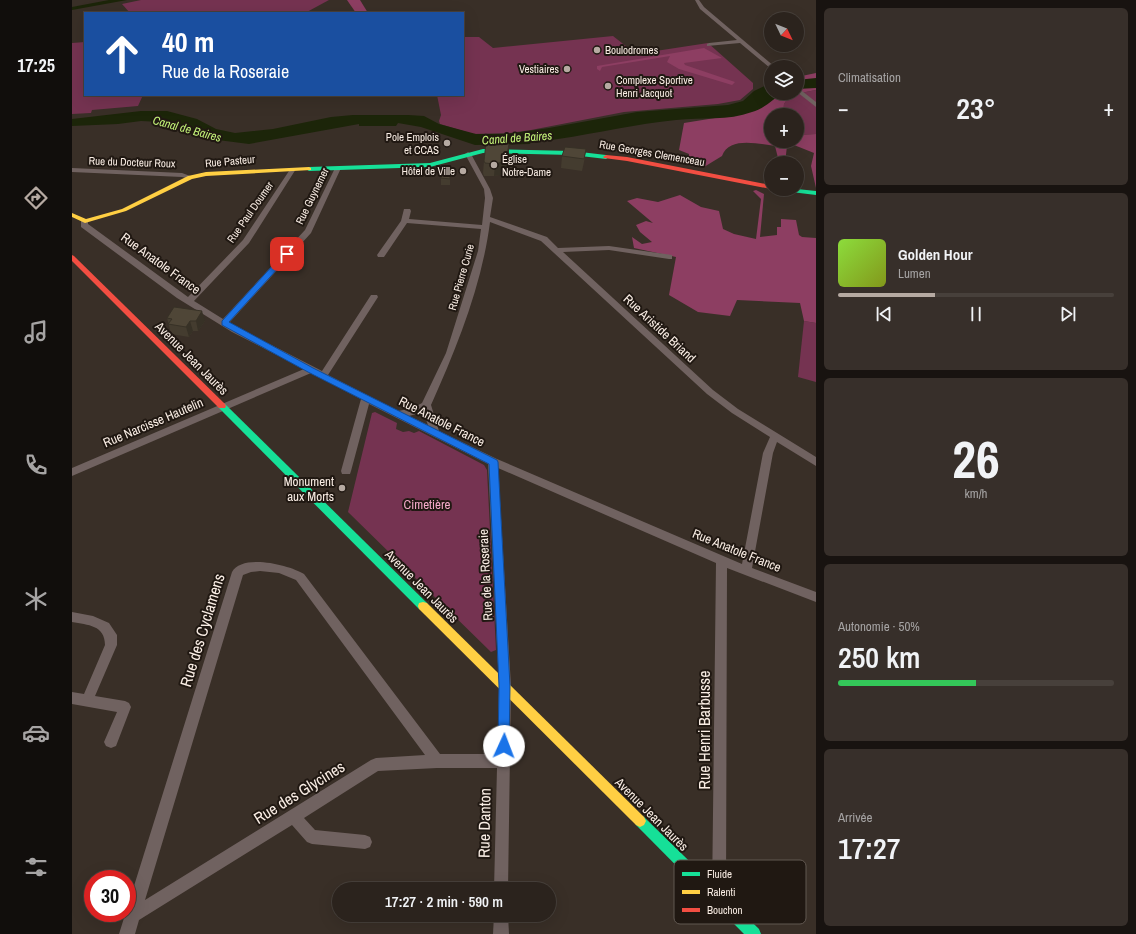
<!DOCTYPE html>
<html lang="fr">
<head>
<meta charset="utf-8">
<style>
	:root { --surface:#2b231d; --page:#372f2a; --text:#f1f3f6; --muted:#a6a4a4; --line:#47403b; --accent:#b6aaa2 }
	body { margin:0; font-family:"Archivo Narrow",sans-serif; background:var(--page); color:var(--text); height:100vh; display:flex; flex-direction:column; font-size:15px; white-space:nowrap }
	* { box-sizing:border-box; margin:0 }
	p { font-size:13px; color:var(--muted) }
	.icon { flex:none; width:22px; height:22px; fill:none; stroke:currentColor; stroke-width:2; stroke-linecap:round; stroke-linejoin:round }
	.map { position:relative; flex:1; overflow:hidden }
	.drawer { display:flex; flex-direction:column; gap:8px; padding:8px; background:#181310; width:320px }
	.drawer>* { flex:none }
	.hud { position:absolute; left:12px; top:12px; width:380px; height:84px; border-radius:0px; box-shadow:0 4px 16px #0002,0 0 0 1px var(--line); background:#1a4fa0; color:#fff; overflow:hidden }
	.needle { width:26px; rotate:133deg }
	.controls { position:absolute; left:692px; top:12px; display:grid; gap:8px }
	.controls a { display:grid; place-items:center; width:40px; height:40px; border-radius:50%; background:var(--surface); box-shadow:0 4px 16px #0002,0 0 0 1px var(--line); font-size:20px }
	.speed { position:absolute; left:12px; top:870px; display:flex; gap:8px; font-size:20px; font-weight:700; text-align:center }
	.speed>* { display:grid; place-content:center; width:52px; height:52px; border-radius:50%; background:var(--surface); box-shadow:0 4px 16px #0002,0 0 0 1px var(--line); line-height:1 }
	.speed .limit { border:6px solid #d22; background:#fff; color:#111 }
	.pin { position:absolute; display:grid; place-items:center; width:34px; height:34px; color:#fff; margin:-17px; border-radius:8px; box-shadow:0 2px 6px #0006 }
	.me { position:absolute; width:44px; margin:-22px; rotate:2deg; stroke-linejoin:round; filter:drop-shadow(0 0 3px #0008) }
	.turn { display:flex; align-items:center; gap:14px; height:84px; padding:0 12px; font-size:18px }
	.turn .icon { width:52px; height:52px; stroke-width:2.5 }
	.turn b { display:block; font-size:28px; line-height:34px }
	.big { font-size:30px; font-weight:600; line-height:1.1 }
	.drawer .widget { flex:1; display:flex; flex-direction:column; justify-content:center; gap:6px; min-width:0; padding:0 14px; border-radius:6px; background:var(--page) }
	.drawer .dial { align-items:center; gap:0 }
	.dial b { font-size:52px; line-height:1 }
	.song { display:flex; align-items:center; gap:12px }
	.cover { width:48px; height:48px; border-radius:6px; background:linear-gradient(135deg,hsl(90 70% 55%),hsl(70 70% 35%)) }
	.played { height:4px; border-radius:2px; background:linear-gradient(90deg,var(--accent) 35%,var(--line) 35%) }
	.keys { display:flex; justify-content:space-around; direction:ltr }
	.heat { display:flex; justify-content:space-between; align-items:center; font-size:22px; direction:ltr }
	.charge { height:6px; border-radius:3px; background:linear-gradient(90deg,#34c759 50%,var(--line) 0) }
	.trip { position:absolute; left:260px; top:882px; width:224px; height:40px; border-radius:20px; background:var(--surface); box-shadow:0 4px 16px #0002,0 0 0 1px var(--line); font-weight:600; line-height:40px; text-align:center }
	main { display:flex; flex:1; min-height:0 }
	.tab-bar { display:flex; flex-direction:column; width:72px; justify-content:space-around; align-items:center; background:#110e0c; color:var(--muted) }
	.tab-bar .icon { width:28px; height:28px }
	.tab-bar .current { color:var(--accent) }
	.tab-bar b { font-size:18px; color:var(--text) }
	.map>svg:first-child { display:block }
</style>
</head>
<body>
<main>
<nav class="tab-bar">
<b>17:25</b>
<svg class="icon current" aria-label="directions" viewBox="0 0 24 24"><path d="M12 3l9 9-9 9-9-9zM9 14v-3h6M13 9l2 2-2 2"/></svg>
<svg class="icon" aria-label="music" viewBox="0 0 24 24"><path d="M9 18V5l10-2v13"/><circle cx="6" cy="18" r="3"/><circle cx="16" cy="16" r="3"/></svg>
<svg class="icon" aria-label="phone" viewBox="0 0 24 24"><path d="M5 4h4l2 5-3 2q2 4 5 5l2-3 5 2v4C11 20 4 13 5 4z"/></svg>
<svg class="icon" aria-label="climate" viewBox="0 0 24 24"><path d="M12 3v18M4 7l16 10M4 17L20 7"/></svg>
<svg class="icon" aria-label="car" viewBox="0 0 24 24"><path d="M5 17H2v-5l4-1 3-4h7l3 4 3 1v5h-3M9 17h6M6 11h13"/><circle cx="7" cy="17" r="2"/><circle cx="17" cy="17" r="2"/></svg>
<svg class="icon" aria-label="filters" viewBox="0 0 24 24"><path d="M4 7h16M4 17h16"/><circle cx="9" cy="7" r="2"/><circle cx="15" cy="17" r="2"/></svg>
</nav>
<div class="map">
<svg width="744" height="934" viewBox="0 0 744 934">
	<rect width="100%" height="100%" fill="#392f27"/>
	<g fill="#753351">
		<path d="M69 0H257L233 13H58L50 4Z"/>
		<path d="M541 36 564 54 636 43 681 83V89L668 100 646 104 552 112 459 130 438 133 401 134 368 124 367 121 369 115 365 95H391V37H407L421 48Z"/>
		<path d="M13 42V95H71L66 106 20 110 19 113 0 114V43Z"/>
		<path d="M744 90V134L725 135V115H711L712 104 718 95Z"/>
		<path d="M732 321 744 323V382L726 377Z"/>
		<path d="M303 412 325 423 324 429 331 432 337 431 342 433 347 431 412 465 415 470 424 650 419 652 276 512 300 413Z"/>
	</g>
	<g fill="#8d3e62">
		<path d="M275 0H288L296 13H284Z"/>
		<path d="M632 48 650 58 612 63 613 65 663 82 660 85 607 69 595 62 598 56 530 67 528 71 525 69V66Z"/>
		<path d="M744 73V90L718 95 712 104 711 115H699V141H725V135L744 134V188L739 166 742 153 722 145 715 146 713 163H702L707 162 703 146C687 144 657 136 650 156L632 167 616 164 617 154 607 150 612 123 674 113 701 93H725V77Z"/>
		<path d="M684 190 692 194 688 237 705 235V227H709V219L724 220 727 235 730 237 744 238V323L732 321 728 303 665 300 658 316 626 312 597 295 604 257 562 248 560 237 570 244 580 242 568 232 564 225 574 221 581 223 555 201 565 198 586 202 608 195 629 207 647 211 651 229 662 234 684 239 689 199 681 191Z"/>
	</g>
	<g fill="#1c2509">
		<path d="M37 0H55L0 10V7Z"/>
		<path d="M744 78V88L725 89V80Z"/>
		<path d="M699 83V93H711C701 99 692 109 680 112 656 121 630 117 604 120 564 124 526 133 486 139 477 141 468 140 459 142L458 144 403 145 349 127 326 123 324 126H287V124L177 144 130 138 105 127 89 122 69 121 46 124 0 126V119L69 111H95L125 119 144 129 163 133 201 129 259 117 281 115H336L352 116 367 124 404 134H435L477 128 565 112 656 105 671 101 682 91Z"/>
	</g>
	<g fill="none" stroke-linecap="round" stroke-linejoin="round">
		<g fill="#706260" fill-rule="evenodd">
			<path d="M623 0H627L632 7 703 67 698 68 668 43 635 46V44L637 43 665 40 628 9Z"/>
			<path d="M725 87 744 102V107L725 92Z"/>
			<path d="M396 152 399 154 418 189 421 198 418 217 475 237 486 248 537 246 600 255V259H597L537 250 491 252 641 390 666 409 744 457V466L705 442 701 453 680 568 744 592V602L655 568 654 897 652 902 647 904 642 902 640 897 644 563 426 468 439 686 436 889H422L425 768H365L306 771 232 818 243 830 293 835 298 837 300 842 298 847 293 849 240 844 235 842 220 825 67 920 63 934H47L160 572C170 553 218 565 232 574L368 754H425L427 686 416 464 297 404 279 471 278 474H270L269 471 289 399 239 373 0 476V468L232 369 160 332 105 298 9 227V221L13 219H16V224L116 297 171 240 219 168H223L224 169 177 243 122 301 151 319 233 230 263 168 268 167 269 168 239 233 157 323 250 371 299 295H305L306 297 256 375 326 411 341 408 350 403 374 353 406 251 409 229 335 223 312 257H306L305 255 329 221 332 209H338L339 211 337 219 410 225 413 198 412 189 393 154ZM418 222 469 241 635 394 660 413 698 437 691 453 670 564 425 459 367 431 359 405C385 347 410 285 418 222ZM351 412 356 425 337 416ZM188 571 207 573 224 580 353 755 304 758 299 760 73 900 171 575 179 572Z"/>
			<path d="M0 168 110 173 121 177 118 179 110 177 0 172Z"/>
			<path d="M0 612 21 616 37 623 45 635V645L23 696 53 701 57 703 59 707 44 746 39 748 34 746 32 742 45 712 0 704V692L12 694 33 645C33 625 16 625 0 622Z"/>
			<path d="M422 915H436L437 934H421Z"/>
		</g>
		<g fill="#16e098" fill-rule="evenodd">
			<path d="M411 149 500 151 534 155 537 157 534 159 500 155 411 153 358 167 237 171 234 169 237 167 358 163Z"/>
			<path d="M708 189H725L744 191V195L711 191Z"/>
			<path d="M150 403 153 404 355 603 356 606 355 609 351 610 347 609 147 408 146 406Z"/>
			<path d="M568 815 572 817 687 929 689 934H672L564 825 562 821 564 817Z"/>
		</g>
		<g fill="#ffcf43" fill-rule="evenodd">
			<path d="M237 167 239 168V170L134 176 120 179 54 211 13 223 0 217V213L14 219 50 209 116 176 134 172Z"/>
			<path d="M351 602 355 603 572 817 574 821 572 825 568 827 564 825 347 609 346 606 347 603Z"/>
		</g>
		<g fill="#f24e42" fill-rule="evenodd">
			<path d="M534 155 555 157 699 185V189L555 161 532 158 531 157Z"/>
			<path d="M0 255 2 256 153 404 154 406 153 408H147L0 261Z"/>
		</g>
	</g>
	<g fill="#443c2f">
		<path d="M437 144V156L433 174 422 176H412L411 173 412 161Z"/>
		<path d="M514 149 512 162 510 171 489 168 490 156Z"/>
		<path d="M378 170V185H369V178Z"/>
		<path d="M95 318 133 321 126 331H121L117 337 99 334Z"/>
	</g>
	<g fill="#373126">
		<path d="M437 144V156L433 174 422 176 423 164Z"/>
		<path d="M130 311 133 321 126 331 124 321Z"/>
		<path d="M118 321 121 331 117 337 114 327Z"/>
	</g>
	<g fill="#4f4637" stroke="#373126">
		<path d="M414 143 437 144 434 161 423 164 413 163 412 161Z"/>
		<path d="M493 147 514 149 512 159 490 156Z"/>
		<path d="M370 170H378V179L369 178Z"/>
		<path d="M102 307 130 311 124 321H118L114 327 96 324 100 319 95 318Z"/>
	</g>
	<path fill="#1a73e8" stroke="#114b97" d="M213 252 219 254 157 322 241 368 425 460 426 462 438 686 437 746 436 750 432 752 427 750 426 746 427 686 417 464 236 372 150 325V321Z"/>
	<g fill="#b6aaa2" stroke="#201812" stroke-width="1.5">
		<circle cx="525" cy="50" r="4"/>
		<circle cx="495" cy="69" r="4"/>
		<circle cx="536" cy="86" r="4"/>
		<circle cx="375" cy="143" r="4"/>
		<circle cx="422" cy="165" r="4"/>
		<circle cx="391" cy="171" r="4"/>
		<circle cx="270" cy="488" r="4"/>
	</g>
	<g text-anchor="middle" stroke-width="4" stroke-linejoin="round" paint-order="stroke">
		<g font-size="11" fill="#f9ede4" stroke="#201812" text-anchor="start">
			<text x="533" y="54">Boulodromes</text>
			<text x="487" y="73" text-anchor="end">Vestiaires</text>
			<text x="544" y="84">Complexe Sportive<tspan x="544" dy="13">Henri Jacquot</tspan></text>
			<text x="367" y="141" text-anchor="end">Pole Emplois<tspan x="367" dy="13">et CCAS</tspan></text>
			<text x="430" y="163">Église<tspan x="430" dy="13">Notre-Dame</tspan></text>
			<text x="383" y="175" text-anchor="end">Hôtel de Ville</text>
		</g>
		<g font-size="11" fill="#f9ede4" stroke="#201812">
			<text transform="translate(580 153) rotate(10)" y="4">Rue Georges Clemenceau</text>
			<text transform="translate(158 161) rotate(-5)" y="4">Rue Pasteur</text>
			<text transform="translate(60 162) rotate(2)" y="4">Rue du Docteur Roux</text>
			<text transform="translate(240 196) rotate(-64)" y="4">Rue Guynemer</text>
			<text transform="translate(178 212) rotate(-55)" y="4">Rue Paul Doumer</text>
			<text transform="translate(389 277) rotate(-74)" y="4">Rue Pierre Curie</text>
		</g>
		<g font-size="12" font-style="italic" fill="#c4f479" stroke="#201812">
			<text transform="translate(115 129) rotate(15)" y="4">Canal de Baires</text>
			<text transform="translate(445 138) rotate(-4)" y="4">Canal de Baires</text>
		</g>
		<g font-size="13" fill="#f9ede4" stroke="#201812">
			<text transform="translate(89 263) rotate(36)" y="5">Rue Anatole France</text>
			<text transform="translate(588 328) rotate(43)" y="5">Rue Aristide Briand</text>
			<text transform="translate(120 358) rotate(45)" y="5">Avenue Jean Jaurès</text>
			<text transform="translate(370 421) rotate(27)" y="5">Rue Anatole France</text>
			<text transform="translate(81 422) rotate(-23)" y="5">Rue Narcisse Hautelin</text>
			<text transform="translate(665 550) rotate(22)" y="5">Rue Anatole France</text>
			<text transform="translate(413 575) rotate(-93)" y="5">Rue de la Roseraie</text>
			<text transform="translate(350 586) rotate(45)" y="5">Avenue Jean Jaurès</text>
			<text transform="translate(580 814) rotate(45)" y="5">Avenue Jean Jaurès</text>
		</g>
		<g font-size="13" fill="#f9ede4" stroke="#201812" text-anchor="end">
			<text x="262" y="486">Monument<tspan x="262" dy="15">aux Morts</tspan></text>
		</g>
		<g font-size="13" fill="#f5aac9" stroke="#201812">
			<text x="355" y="509">Cimetière</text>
		</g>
		<g font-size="16" fill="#f9ede4" stroke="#201812">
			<text transform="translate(130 630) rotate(-73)" y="6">Rue des Cyclamens</text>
			<text transform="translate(632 730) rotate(-90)" y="6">Rue Henri Barbusse</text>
			<text transform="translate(227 792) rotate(-32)" y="6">Rue des Glycines</text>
			<text transform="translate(412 823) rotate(-89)" y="6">Rue Danton</text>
		</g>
	</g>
	<rect x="602" y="860" width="132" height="64" rx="6" fill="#201812" stroke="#615851" stroke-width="1"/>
	<rect x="610" y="872" width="18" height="4" fill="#16e098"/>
	<rect x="610" y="890" width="18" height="4" fill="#ffcf43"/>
	<rect x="610" y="908" width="18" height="4" fill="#f24e42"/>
	<g font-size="11" fill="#f9ede4">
		<text x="635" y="878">Fluide</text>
		<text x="635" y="896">Ralenti</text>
		<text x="635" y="914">Bouchon</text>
	</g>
</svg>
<div class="controls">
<a><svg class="needle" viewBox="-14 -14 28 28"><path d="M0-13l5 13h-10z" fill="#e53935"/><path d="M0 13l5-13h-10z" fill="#a6a4a4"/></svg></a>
<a><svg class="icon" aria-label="layers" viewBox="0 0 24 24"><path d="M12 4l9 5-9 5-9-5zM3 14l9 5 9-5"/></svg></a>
<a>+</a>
<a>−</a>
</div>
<div class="speed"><div class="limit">30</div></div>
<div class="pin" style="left:215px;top:254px;background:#d93025"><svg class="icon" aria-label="arrive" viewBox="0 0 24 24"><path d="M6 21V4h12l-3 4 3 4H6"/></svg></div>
<svg class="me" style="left:432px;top:746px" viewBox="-20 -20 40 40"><circle r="19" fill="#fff"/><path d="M0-13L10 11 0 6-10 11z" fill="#1a73e8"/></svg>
<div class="trip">17:27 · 2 min · 590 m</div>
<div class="hud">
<div class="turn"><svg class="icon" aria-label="ahead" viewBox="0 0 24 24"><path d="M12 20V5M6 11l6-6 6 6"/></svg><div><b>40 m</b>Rue de la Roseraie</div></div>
</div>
</div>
<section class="drawer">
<div class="widget"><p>Climatisation</p>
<div class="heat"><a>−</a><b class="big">23°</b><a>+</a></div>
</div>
<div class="widget">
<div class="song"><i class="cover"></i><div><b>Golden Hour</b><p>Lumen</p></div></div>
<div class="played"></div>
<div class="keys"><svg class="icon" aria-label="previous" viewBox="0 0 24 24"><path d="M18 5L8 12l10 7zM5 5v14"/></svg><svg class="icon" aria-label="pause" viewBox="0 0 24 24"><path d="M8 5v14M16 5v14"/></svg><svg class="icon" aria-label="next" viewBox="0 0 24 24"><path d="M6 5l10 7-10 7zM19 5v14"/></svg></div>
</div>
<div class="widget dial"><b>26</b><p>km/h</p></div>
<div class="widget"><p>Autonomie · 50%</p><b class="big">250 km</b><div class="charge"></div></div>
<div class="widget"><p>Arrivée</p><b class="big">17:27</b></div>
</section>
</main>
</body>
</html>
